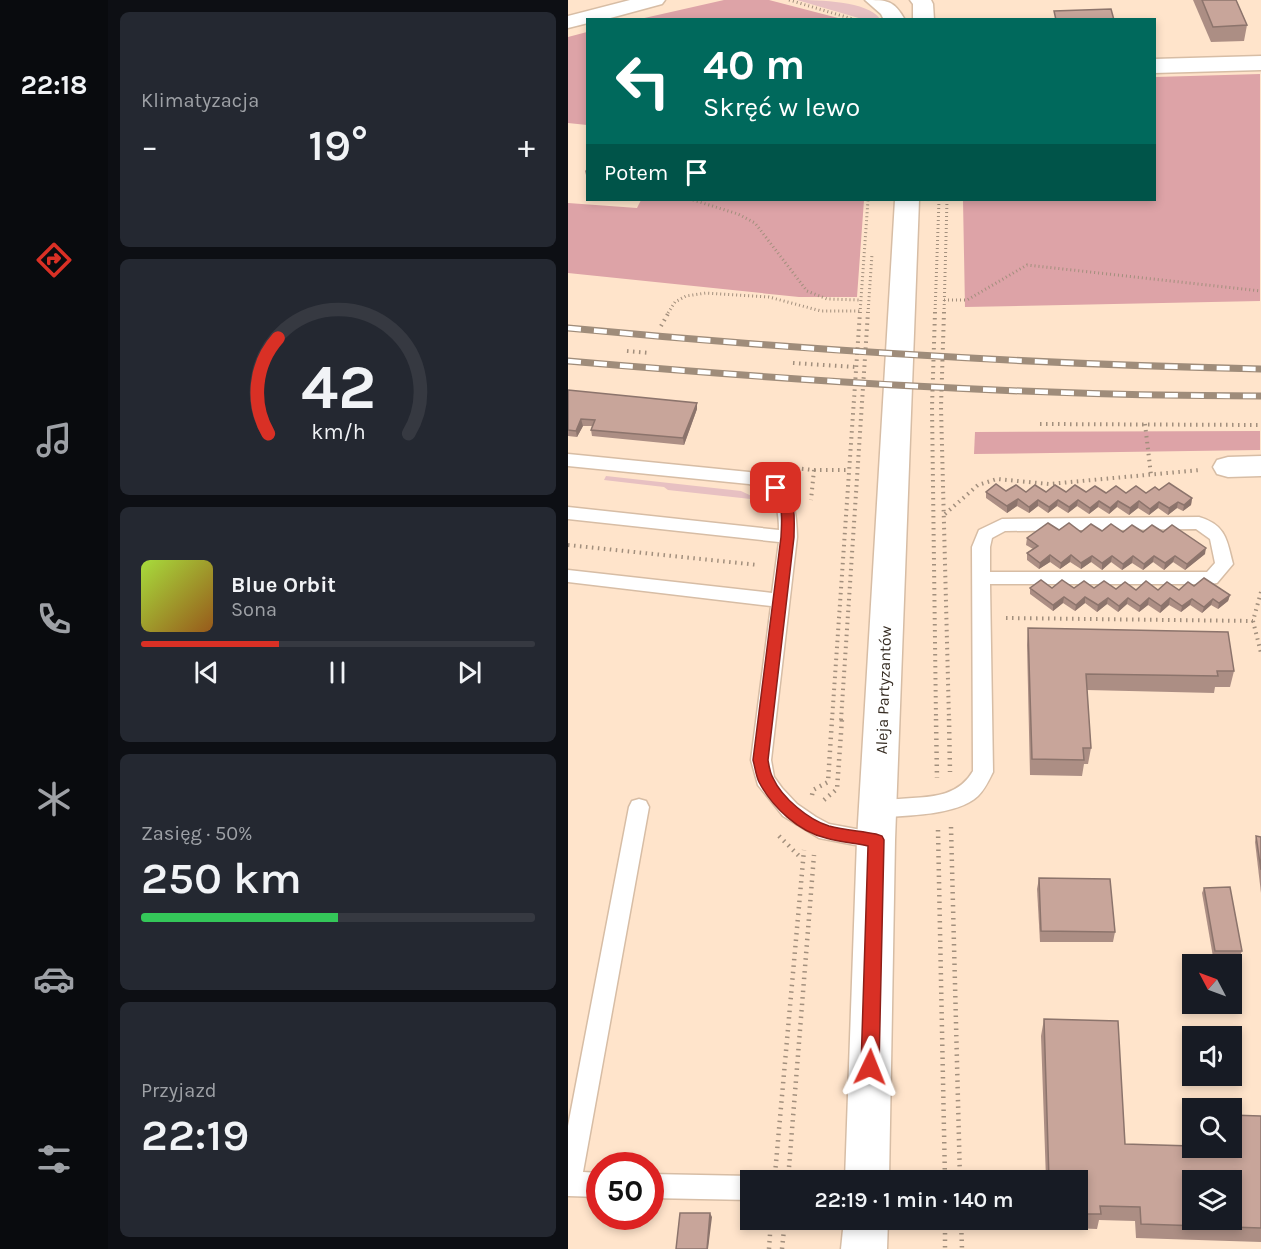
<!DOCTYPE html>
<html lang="pl">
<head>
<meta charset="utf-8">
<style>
	:root { --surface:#171b24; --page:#242831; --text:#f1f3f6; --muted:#9ea1a6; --line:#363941; --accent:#d93025 }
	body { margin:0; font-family:Karla,sans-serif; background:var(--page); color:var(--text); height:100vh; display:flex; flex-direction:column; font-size:22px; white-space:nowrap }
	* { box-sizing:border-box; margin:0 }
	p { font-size:20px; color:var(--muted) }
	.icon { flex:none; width:33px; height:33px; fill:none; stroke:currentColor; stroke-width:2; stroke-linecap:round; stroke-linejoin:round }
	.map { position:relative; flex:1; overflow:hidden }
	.panel { display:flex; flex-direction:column; gap:12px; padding:12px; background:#0d0f14; width:460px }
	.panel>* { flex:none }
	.top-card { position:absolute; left:18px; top:18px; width:570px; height:183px; border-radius:0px; box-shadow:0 3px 9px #0003; background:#00695c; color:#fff; overflow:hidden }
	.needle { width:39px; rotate:311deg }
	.fabs { position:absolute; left:614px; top:954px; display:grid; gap:12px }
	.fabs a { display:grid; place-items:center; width:60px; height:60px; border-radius:0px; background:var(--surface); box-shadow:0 3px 9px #0003; font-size:30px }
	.speed { position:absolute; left:18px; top:1152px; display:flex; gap:12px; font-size:30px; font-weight:700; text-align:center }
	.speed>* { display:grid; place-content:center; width:78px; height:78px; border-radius:50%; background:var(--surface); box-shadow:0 3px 9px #0003; line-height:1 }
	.speed .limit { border:9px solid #d22; background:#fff; color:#111 }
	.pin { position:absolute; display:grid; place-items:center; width:51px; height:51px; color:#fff; margin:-26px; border-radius:12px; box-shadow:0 3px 9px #0006 }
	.me { position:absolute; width:66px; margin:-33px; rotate:2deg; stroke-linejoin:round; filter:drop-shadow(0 0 4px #0008) }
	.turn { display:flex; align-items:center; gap:21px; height:126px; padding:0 18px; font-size:27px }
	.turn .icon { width:78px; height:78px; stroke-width:2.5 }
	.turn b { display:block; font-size:42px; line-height:51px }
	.then { display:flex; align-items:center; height:57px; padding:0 18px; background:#0003; gap:12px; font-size:22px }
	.big { font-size:45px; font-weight:600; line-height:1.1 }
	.panel .widget { flex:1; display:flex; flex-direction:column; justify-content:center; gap:9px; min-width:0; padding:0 21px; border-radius:9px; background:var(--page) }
	.panel .dial { align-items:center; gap:0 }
	.dial svg { height:156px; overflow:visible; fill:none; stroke:var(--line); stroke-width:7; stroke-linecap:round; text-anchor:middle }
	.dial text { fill:var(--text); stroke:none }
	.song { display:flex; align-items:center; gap:18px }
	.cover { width:72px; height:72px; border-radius:9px; background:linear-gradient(135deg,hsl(80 70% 55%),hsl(30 70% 35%)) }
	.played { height:6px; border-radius:3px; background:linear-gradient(90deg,var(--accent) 35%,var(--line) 35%) }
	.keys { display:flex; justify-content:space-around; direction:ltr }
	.heat { display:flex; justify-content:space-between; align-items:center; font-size:33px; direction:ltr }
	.charge { height:9px; border-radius:4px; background:linear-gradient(90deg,#34c759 50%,var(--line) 0) }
	.trip { position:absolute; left:172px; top:1170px; width:348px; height:60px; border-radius:0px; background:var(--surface); box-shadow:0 3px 9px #0003; font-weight:600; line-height:60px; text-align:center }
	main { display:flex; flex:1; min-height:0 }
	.dock { display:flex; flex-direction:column; width:108px; justify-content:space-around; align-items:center; background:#090b0e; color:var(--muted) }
	.dock .icon { width:42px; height:42px }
	.dock .on { color:var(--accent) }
	.dock b { font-size:27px; color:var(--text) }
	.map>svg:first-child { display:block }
</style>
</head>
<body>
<main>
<nav class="dock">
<b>22:18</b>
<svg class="icon on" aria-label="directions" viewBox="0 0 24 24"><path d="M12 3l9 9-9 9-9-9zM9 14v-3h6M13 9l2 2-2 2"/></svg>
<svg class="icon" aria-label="music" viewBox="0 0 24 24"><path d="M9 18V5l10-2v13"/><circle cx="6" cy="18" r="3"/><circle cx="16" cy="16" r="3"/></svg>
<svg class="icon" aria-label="phone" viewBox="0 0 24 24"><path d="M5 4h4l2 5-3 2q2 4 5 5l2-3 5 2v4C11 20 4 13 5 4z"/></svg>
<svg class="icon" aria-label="climate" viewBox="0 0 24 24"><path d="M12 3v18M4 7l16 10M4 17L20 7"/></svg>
<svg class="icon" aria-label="car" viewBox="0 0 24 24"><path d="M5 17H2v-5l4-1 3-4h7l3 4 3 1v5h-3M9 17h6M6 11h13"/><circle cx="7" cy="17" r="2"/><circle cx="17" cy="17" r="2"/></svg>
<svg class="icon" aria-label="filters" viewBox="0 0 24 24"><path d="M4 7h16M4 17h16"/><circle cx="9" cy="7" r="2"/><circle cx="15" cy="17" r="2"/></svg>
</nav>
<section class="panel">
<div class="widget"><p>Klimatyzacja</p>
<div class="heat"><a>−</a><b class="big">19°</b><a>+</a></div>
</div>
<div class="widget dial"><svg viewBox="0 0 100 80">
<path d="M14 69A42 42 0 1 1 86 69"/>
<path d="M14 69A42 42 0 0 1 19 20" stroke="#d93025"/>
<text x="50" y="56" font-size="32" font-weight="700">42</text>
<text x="50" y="72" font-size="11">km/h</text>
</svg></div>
<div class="widget">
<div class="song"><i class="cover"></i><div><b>Blue Orbit</b><p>Sona</p></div></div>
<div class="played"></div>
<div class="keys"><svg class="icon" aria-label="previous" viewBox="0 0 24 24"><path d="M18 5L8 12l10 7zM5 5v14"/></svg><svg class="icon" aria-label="pause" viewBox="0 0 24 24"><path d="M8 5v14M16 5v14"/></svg><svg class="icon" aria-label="next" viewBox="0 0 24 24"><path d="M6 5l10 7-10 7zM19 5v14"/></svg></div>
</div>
<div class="widget"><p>Zasięg · 50%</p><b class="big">250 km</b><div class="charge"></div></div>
<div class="widget"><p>Przyjazd</p><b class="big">22:19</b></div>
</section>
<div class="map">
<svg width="693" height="1249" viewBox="0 0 693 1249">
	<rect width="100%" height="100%" fill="#ffe4cb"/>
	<g fill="#e7c0c2">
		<path d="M229 0C250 0 300 1 312 19H294Z"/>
		<path d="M38 476 173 491 192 500 100 490 96 487 36 480Z"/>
	</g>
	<g fill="#dda3a7">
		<path d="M156 0H201L274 19H72Z"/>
		<path d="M19 32V125L0 123V37Z"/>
		<path d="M692 74V301L397 307 395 200H586L587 77Z"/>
		<path d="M73 200H296L289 297H231L0 273V203L69 208Z"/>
		<path d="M692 431V450L406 454 407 432Z"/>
	</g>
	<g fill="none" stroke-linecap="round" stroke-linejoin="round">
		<g stroke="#d7bda5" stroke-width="3">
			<g id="lane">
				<path d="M0 454 181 472C221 484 228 496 229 537L203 760 206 777 214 788 229 804 248 817 261 824 315 834 318 840 315 846 308 849 251 838 215 816 190 785 183 760 203 606 0 582V570L204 593 211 542 0 519V507L211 530C211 505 206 491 181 484L0 466Z"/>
				<path d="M631 517C658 525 659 540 665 564L649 583 643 584H422L425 772C421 780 417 789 410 796 389 816 338 815 310 818L303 816 300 810 303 804C337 792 384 808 405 771L404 547 411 530 434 519ZM628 529 642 539 647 563 639 572H422V547L424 538 437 531Z"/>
				<path d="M71 799 78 801 81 807 15 1172 32 1173V1197L0 1196V1126L61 807 64 801Z"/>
				<path d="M82 1174 183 1176 192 1180H183V1200L82 1198Z"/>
			</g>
		</g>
		<g stroke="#d7bda5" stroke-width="3">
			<g id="street">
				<path d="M693 56V70L586 73V59Z"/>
				<path d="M693 456V476L660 477 649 474 645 467 649 460 660 457Z"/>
			</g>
		</g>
		<g stroke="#d7bda5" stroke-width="3">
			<g id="secondary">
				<path d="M62 0H97L94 4 35 20H20V23L0 28V16Z"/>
				<path d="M297 0C319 0 326 0 337 20H316L313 14Z"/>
				<path d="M342 0H363L365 4 366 20H345V4Z"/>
				<path d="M327 200H351L327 840 321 1180H277L289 840Z"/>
				<path d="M276 1220H320L319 1249H273Z"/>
			</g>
		</g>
		<g stroke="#a28f7d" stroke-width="3" stroke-dasharray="1 3" stroke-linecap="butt">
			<path d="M221 0 288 20"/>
			<path d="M125 200 170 214 187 223 239 291 259 299 293 300"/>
			<path d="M376 300H399L459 265 693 291"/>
			<path d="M100 313 107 302 118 296 138 293 201 297 253 311H292"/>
			<path d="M292 313 300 200"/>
			<path d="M300 313 304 254"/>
			<path d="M367 313 371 200"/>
			<path d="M376 313 379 200"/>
		</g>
		<g stroke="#a28f7d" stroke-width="4" stroke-dasharray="1.5 4.5" stroke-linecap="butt">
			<path d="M367 312 364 407 368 720"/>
			<path d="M376 312 373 407 381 720"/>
			<path d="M93 326 101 312"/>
			<path d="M59 351 82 353"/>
			<path d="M225 363 287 367"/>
			<path d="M472 424 693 425"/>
			<path d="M577 424 583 475"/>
			<path d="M216 467 246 470 243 500"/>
			<path d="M246 470H281"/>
			<path d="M377 514 410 485 429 479 481 484 632 470"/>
			<path d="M0 545 190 565"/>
			<path d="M693 592 685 621 693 653"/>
			<path d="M438 618 685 621"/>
			<path d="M264 720 292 312"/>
			<path d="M273 720 300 312"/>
		</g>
		<g stroke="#a28f7d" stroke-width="4.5" stroke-dasharray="1.5 5" stroke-linecap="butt">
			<path d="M368 719 369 778"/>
			<path d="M381 719 382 772"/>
			<path d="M244 795 245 790 260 782 264 719"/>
			<path d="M256 800 269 789 274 719"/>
			<path d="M383 827 392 1180"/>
			<path d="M370 830 377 1180"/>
			<path d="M211 836 234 859"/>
			<path d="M207 1174 236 850"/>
			<path d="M220 1180 246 855"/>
			<path d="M377 1220V1249"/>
			<path d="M393 1220 394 1249"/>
			<path d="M201 1249 203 1220"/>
			<path d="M214 1249 217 1220"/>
		</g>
		<use href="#lane" fill="#fff" fill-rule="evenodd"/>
		<use href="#street" fill="#fff" fill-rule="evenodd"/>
		<use href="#secondary" fill="#fff" fill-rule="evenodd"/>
		<g stroke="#9f8c7a" stroke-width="7">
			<g id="rail">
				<path d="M0 328C231 350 461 364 693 369"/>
				<path d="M0 361C231 381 461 396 693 396"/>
			</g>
		</g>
		<use href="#rail" stroke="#fff" stroke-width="4.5" stroke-dasharray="13" stroke-linecap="butt"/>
	</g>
	<g fill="#ac8e84">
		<path d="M625 0H668L679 25 676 41 643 42Z"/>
		<path d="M20 167V183L17 171Z"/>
		<path d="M0 390 129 409 116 445 24 436 23 430 24 426H15L9 437 0 436Z"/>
		<path d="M591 490 624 498 623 505 615 511 609 508 600 515 590 508 581 515 570 508 561 515 549 507 541 514 530 507 521 514 509 506 500 513 489 506 480 513 470 506 461 513 449 506 439 513 418 498V492L578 493Z"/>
		<path d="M491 530 595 532 637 554 617 570 605 562 596 570 585 562 575 570 564 563 554 570 543 562 534 570 523 562 513 569 502 562 492 569 482 562 471 569 459 560V553L465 549 458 545 459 538Z"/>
		<path d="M626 586 662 595 660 601 650 609 643 605 634 613 622 605 613 612 601 605 592 613 580 605 571 612 559 604 550 612 539 604 529 612 517 603 507 611 495 603 485 611 462 594V588L611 590Z"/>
		<path d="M460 628 666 671 662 687H647L646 693 519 690 523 748 520 764H516L514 776 462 775 459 645Z"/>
		<path d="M688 836 693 837V893L687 842Z"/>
		<path d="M471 878 547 932 545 942H472L469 889Z"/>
		<path d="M636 888 674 951 672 956 645 957 634 893Z"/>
		<path d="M476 1019 557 1144 663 1148 693 1116V1242L568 1238 567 1221 531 1220 529 1229 479 1227V1220H510V1180H478L473 1036Z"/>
	</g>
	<g fill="#8c746c">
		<path d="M129 403V409L116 445 115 438Z"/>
		<path d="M13 419 15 426 9 437 8 431Z"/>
		<path d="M624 498 623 505 615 511 616 505Z"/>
		<path d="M450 499 449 506 439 513V506Z"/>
		<path d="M470 500V506L461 513V507Z"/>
		<path d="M490 500 489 506 480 513 481 507Z"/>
		<path d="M510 500 509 506 500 513 501 507Z"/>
		<path d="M531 501 530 507 521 514 522 508Z"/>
		<path d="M550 501 549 507 541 514 542 508Z"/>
		<path d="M571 501 570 508 561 515 562 508Z"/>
		<path d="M591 502 590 508 581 515 582 509Z"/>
		<path d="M610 502 609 508 600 515 601 508Z"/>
		<path d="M638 548 637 554 617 570 619 564Z"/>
		<path d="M482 555V562L471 569 472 563Z"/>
		<path d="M503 555 502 562 492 569 493 563Z"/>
		<path d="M524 556 523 562 513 569V563Z"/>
		<path d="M544 556 543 562 534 570V563Z"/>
		<path d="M565 556 564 563 554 570 555 564Z"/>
		<path d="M586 556 585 562 575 570 576 564Z"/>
		<path d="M607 556 605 562 596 570 597 563Z"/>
		<path d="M662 595 660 601 650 609 651 603Z"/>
		<path d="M496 597 495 603 485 611V605Z"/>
		<path d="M517 597V603L507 611 508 605Z"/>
		<path d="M540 598 539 604 529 612 530 605Z"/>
		<path d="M560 598 559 604 550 612 551 606Z"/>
		<path d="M581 598 580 605 571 612 572 606Z"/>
		<path d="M602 598 601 605 592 613 593 606Z"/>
		<path d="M624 599 622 605 613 612 614 606Z"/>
		<path d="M645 599 643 605 634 613 636 607Z"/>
		<path d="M142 1213 144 1217 140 1249H139Z"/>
	</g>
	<g fill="#c8a59a" stroke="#8c746c" stroke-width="1.5" fill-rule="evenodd">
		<path d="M634 0H668L679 25 645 27Z"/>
		<path d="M543 9 546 20H488L486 11Z"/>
		<path d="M0 390 129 403 115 438 23 430 27 420 13 419 8 431 0 430Z"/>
		<path d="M601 483 624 498 616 505 610 502 601 508 591 502 582 509 571 501 562 508 550 501 542 508 531 501 522 508 510 500 501 507 490 500 481 507 470 500 461 507 450 499 439 506 418 492 428 484 438 491 448 485 458 492 467 485 478 492 487 485 498 492 507 485 518 492 527 486 538 493 548 486 558 493 568 486 578 493 587 487 591 490Z"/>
		<path d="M480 523 491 530 501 523 513 532 523 524 534 531 543 524 555 532 564 525 575 532 584 525 595 532 604 525 638 548 619 564 607 556 597 563 586 556 576 564 565 556 555 564 544 556 534 563 524 556 513 563 503 555 493 563 482 555 472 563 459 553 470 546 459 538Z"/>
		<path d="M636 578 662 595 651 603 645 599 636 607 624 599 614 606 602 598 593 606 581 598 572 606 560 598 551 606 540 598 530 605 517 597 508 605 496 597 485 605 462 588 473 580 484 588 494 580 506 588 516 581 526 588 536 581 548 589 557 582 568 590 578 581 590 590 599 582 611 590 620 582 626 586Z"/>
		<path d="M460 628 660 632 666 671H649L650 676 518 674 523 748H515L516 760 464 759Z"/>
		<path d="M688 836 693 837V870Z"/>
		<path d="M471 878 542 879 547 932 473 931Z"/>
		<path d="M662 887 674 951H647L636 888Z"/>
		<path d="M476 1019 550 1021 557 1144 624 1146V1148H663V1115L693 1116V1228L573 1224 572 1207 532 1206 533 1214H510V1180H481ZM624 1180H663V1220H624Z"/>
		<path d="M112 1213H142L139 1249H108Z"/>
	</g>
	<path fill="#d93025" stroke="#8d1f18" stroke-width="1.5" d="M208 484C230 491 226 519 226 537L200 760C201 766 202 773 205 778 214 798 241 820 261 826 277 830 293 831 308 834L314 836 316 840 311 1067 308 1073 302 1075 296 1073 293 1067 300 846C286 843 272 842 258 838 231 832 204 807 191 782 188 776 187 767 185 760L213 537C214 513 216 509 202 488Z"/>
	<g text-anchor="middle" stroke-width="5" stroke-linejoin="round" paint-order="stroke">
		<g font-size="16" fill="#352b21" stroke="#fff">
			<text transform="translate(315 690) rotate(-88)" y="6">Aleja Partyzantów</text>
		</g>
	</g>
</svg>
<div class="fabs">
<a><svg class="needle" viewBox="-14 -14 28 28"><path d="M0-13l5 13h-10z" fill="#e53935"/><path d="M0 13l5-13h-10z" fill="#9ea1a6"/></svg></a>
<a><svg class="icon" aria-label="sound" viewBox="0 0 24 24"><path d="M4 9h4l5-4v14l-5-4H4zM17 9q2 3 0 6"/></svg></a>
<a><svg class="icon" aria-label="search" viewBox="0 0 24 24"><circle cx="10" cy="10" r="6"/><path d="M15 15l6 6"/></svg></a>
<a><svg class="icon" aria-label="layers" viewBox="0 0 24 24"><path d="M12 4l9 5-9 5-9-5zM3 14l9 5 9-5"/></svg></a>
</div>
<div class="speed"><div class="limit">50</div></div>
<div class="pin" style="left:208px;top:488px;background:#d93025"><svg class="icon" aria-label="arrive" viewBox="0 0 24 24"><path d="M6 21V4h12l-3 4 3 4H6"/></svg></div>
<svg class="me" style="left:302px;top:1067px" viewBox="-20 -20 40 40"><path d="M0-17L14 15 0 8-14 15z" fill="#d93025" stroke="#fff" stroke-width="4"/></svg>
<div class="trip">22:19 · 1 min · 140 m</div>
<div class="top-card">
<div class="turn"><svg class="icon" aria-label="left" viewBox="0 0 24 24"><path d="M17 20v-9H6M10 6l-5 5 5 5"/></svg><div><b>40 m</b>Skręć w lewo</div></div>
<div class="then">Potem<svg class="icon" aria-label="arrive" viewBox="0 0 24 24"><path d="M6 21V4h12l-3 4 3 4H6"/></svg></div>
</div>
</div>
</main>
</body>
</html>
